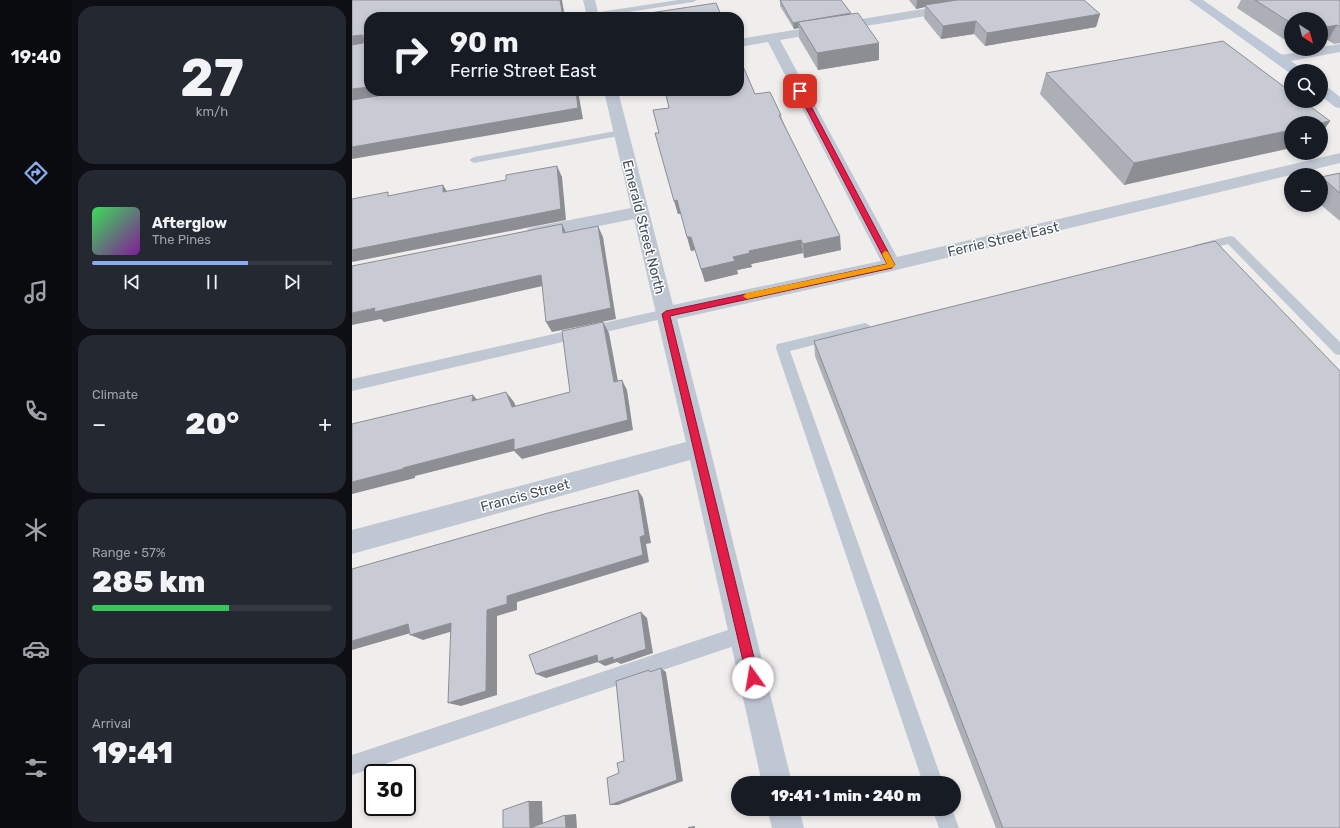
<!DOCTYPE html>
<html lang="en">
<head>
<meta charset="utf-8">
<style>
	:root { --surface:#171b24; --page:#242831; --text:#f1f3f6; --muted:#9ea1a6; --line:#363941; --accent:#8aacf0 }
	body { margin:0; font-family:Rubik,sans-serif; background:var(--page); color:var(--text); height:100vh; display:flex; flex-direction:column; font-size:15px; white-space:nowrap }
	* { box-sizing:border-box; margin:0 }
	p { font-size:13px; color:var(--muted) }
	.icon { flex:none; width:22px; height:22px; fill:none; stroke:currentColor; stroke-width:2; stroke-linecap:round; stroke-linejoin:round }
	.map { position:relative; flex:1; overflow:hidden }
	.details { display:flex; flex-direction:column; gap:6px; padding:6px; background:#0d0f14; width:280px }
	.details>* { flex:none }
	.guide { position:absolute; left:12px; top:12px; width:380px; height:84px; border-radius:16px; box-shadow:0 2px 6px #0003; background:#171b24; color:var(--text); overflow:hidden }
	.needle { width:26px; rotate:144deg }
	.controls { position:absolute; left:932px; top:12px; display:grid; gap:8px }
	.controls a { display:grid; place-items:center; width:44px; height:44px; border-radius:50%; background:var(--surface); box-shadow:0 2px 6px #0003; font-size:20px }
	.speed { position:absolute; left:12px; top:764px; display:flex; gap:8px; font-size:20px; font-weight:700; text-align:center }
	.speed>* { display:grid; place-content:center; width:52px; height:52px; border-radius:50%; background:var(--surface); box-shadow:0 2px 6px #0003; line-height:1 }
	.speed .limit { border:2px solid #111; border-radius:6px; background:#fff; color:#111 }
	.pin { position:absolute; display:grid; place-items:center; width:34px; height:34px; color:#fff; margin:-17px; border-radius:8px; box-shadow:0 2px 6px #0006 }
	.me { position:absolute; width:44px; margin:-22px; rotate:347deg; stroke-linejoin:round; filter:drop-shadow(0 0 3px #0008) }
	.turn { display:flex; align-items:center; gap:14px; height:84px; padding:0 20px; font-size:18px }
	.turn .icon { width:52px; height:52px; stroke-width:2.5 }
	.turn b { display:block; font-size:28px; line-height:34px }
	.big { font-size:30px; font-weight:800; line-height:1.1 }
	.details .tile { flex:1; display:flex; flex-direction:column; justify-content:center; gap:6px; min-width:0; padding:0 14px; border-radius:16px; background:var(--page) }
	.details .dial { align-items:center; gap:0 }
	.dial b { font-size:52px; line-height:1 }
	.song { display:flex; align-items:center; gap:12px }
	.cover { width:48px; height:48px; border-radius:6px; background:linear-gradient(135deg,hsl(130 70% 55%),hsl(290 70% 35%)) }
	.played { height:4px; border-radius:2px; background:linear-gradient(90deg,var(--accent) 65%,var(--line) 65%) }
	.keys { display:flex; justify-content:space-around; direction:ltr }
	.heat { display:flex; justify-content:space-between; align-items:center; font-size:22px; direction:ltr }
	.charge { height:6px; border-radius:3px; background:linear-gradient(90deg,#34c759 57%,var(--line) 0) }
	.trip { position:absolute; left:379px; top:776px; width:230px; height:40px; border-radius:20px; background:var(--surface); box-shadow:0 2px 6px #0003; font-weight:800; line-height:40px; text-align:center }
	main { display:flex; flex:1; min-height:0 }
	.tabs { display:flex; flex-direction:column; width:72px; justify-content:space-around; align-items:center; background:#090b0e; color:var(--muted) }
	.tabs .icon { width:28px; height:28px }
	.tabs .active { color:var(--accent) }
	.tabs b { font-size:18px; color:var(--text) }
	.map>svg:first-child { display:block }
</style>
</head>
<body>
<main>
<nav class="tabs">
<b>19:40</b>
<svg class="icon active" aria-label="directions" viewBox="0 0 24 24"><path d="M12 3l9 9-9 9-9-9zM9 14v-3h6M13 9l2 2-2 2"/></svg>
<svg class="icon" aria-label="music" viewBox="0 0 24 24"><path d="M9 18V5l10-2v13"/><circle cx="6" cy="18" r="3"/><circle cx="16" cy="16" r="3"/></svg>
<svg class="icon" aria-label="phone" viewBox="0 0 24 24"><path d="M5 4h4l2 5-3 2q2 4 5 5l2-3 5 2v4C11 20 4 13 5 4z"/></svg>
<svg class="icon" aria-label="climate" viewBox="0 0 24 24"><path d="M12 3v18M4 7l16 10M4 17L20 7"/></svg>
<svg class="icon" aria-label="car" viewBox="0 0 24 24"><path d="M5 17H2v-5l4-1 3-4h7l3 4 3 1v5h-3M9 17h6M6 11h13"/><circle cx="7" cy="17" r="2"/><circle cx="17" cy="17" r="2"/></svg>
<svg class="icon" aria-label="filters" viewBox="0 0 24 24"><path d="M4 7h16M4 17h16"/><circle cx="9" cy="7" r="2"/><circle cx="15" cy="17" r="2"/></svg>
</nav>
<section class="details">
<div class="tile dial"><b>27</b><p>km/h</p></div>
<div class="tile">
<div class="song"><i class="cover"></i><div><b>Afterglow</b><p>The Pines</p></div></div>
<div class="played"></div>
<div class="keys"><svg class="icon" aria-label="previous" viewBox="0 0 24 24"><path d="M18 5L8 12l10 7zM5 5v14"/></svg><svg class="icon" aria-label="pause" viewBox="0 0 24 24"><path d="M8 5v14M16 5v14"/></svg><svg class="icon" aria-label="next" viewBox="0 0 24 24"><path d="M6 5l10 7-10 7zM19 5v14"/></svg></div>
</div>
<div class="tile"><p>Climate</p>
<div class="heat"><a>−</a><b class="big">20°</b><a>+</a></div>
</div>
<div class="tile"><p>Range · 57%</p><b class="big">285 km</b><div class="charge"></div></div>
<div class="tile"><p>Arrival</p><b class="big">19:41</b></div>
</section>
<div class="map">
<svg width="988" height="828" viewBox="0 0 988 828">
	<rect width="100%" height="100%" fill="#f0eded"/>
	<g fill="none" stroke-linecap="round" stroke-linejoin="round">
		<g fill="#bfc7d3" fill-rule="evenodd">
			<path d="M326 0H345L341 2 244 17H238L237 15 241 13Z"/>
			<path d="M269 130 272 131 274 133 272 135 122 163 117 160 122 157Z"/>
			<path d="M878 236 882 237 988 342V355L983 354 876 244 846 252 842 251 840 248 842 245Z"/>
			<path d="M314 309 318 311 320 314 318 317 0 391V379Z"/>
			<path d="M513 323 517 325 519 328 517 331 438 351 591 783H571L424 348 425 344 430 343Z"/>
			<path d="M391 625 397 628 400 634 397 640 391 643 0 775V755Z"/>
			<path d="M580 809H600L607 828H587Z"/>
		</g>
		<g fill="#bfc7d3" fill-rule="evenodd">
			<path d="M231 0H243L247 17H235Z"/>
			<path d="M626 0H654L652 3 648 4 428 40 545 257 988 153V163L540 271 325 319 358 448 440 783H410L338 460 0 554V530L334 442 282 219 182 239 176 237 173 233 176 229 182 227 279 208 252 91H266L321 305 529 261 416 42 387 47V39Z"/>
			<path d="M988 44V52L928 63 923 62 921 59 923 56 928 55 969 49V47Z"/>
			<path d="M415 809H447L452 828H420Z"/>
		</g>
		<g fill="#bec7d8" fill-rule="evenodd">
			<path d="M837 0H851L949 68 951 71H939V74Z"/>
			<path d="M969 85 974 86 988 97V108L983 107 969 96Z"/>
		</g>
	</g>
	<g fill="#acafb5">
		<path d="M428 0 499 14 527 43V60L466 70 447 38V28L442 29 428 6Z"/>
		<path d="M557 0H732L748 14 744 27 633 46 622 34 589 39 572 18 573 7 564 9Z"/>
		<path d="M889 0H988V43L982 44 939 19V44L885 8Z"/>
		<path d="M694 73 978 121 969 134V123L772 185 688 94Z"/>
		<path d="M403 94 429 115 430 119 489 250 452 258 451 253 399 264 400 267 385 270 386 274 353 282 343 250 339 251 329 214H326L307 133Z"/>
		<path d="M988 173V221L969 205V177Z"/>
		<path d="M462 341 988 828H644L463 356Z"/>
	</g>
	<g fill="#8c8e94">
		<path d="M208 0H210L213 17H211Z"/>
		<path d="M565 0H617L573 5V7L564 9Z"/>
		<path d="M499 13 446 22 447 28 442 29 441 23Z"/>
		<path d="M748 14 744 27 633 46 635 33Z"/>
		<path d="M624 21 622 34 589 39 591 26Z"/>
		<path d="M985 25 976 40 969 41V28Z"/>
		<path d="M10 35 17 46 0 47V36Z"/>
		<path d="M527 43V60L466 70 465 53Z"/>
		<path d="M17 87V91H62L0 101V89Z"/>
		<path d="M224 91H226L231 119 0 159V147Z"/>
		<path d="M978 121 969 134V123Z"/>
		<path d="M939 130V148L772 185 782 163Z"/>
		<path d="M205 166 210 177 214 220 0 262V250Z"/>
		<path d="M91 185 98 196 91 192Z"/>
		<path d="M325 200 329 213 326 214 322 201Z"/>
		<path d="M210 224 215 235 211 233Z"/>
		<path d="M246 226 251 237 264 319 200 332 194 322Z"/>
		<path d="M488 236 489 250 452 258 451 244Z"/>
		<path d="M335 237H339L343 250 339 251Z"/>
		<path d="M449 240 451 253 399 264 400 267 385 270 386 274 353 282 349 269 397 251Z"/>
		<path d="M189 275 195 285 32 322 29 319 0 325V313Z"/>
		<path d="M251 322 257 333 268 392 262 382Z"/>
		<path d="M270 380 275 390 281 430 170 459 162 451 63 476V478L0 494V482L51 468Z"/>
		<path d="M154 392 162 402 168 417 160 407Z"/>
		<path d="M121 395 130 405 120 401Z"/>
		<path d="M286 490 291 498 299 543 294 544 297 562 165 602V610L145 616V695L109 706 96 703 135 610 155 596 288 537Z"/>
		<path d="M289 612 295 618 301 653 269 664 265 662 253 666 246 662 194 678 184 674Z"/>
		<path d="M99 623 111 628 71 640 58 635Z"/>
		<path d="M56 624 69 630 0 650V641Z"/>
		<path d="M309 668 314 672 331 781 266 805H258Z"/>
		<path d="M177 801H190L191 827 178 828Z"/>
		<path d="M224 814 225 828H214L213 815Z"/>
		<path d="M343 826V828H336V827Z"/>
	</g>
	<g fill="#c8cbd3" stroke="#8c8e94">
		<path d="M0 0H208L211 17H17V87L0 89V45L11 43 12 36 10 35 0 36Z"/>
		<path d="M428 0H489L499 13 441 23Z"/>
		<path d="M605 0H732L748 14 635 33 624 21 591 26 573 5Z"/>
		<path d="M903 0H988V27L985 25 969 28V19H939V23Z"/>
		<path d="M364 3 370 17H292L291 14Z"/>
		<path d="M506 13 527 43 465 53 446 22Z"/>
		<path d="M871 41 939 92V101H951L978 121 969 123H939V130L782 163 694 73Z"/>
		<path d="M387 57 403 94 418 92 429 115H427L488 236 451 244 449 240 397 251 398 253 381 257 383 261 349 269 339 237H335L325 200 322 201 303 133H307L301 110 317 108 313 91H387Z"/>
		<path d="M56 91H224L226 108 0 147V100Z"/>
		<path d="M205 166 209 209 0 250V199L36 192V196L91 185V192L154 180V175Z"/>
		<path d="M988 173V193L969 177Z"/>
		<path d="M210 224 211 233 246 226 259 308 194 322 189 275 22 312 23 308 0 313V266Z"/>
		<path d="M863 241 988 371V828H651L462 341Z"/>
		<path d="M251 322 262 382 270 380 276 420 162 450V439L51 468V469L0 482V424L121 395 120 401 154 392 160 407 218 392 210 331Z"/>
		<path d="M286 490 293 535 288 537 291 555 155 596V604L135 610 134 691 96 703 99 623 58 635 56 624 0 641V569L196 513Z"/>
		<path d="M289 612 294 649 261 660V657L246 662 245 655 184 674 177 655Z"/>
		<path d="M309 668 325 780 258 805 255 778 267 773 265 763 272 761 264 681 297 670 298 672Z"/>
		<path d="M177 801 178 828H151V810Z"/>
		<path d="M213 815 214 828H178Z"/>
	</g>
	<path fill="#e11d48" stroke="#92132f" d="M448 89 451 91 543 265 540 268 318 316 407 678 405 683 401 684 397 683 395 678 310 314 314 311 535 264 445 91Z"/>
	<path fill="#f59e0b" d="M533 251 536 252 543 265 542 267 395 299 391 296 395 293 535 264 530 254Z"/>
	<g text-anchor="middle" stroke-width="3" stroke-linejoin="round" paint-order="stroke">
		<g font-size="14" fill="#444e5b" stroke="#fff">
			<text transform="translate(292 227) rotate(76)" y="5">Emerald Street North</text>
			<text transform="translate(651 239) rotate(-13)" y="5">Ferrie Street East</text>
			<text transform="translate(173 495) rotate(-15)" y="5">Francis Street</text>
		</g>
	</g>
</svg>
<div class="controls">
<a><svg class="needle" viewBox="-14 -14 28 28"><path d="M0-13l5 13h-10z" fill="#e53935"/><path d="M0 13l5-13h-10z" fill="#9ea1a6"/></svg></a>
<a><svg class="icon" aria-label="search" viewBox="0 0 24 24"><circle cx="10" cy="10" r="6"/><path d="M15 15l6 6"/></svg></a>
<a>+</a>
<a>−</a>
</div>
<div class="speed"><div class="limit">30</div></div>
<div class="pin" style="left:448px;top:91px;background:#d93025"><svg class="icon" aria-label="arrive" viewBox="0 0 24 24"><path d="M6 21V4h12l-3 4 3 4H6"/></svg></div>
<svg class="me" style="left:401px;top:678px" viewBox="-20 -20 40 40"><circle r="19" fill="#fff"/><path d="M0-13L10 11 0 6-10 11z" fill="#e11d48"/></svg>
<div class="trip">19:41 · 1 min · 240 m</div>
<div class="guide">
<div class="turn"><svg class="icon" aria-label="right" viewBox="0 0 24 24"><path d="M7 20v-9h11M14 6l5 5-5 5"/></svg><div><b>90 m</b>Ferrie Street East</div></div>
</div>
</div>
</main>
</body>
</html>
